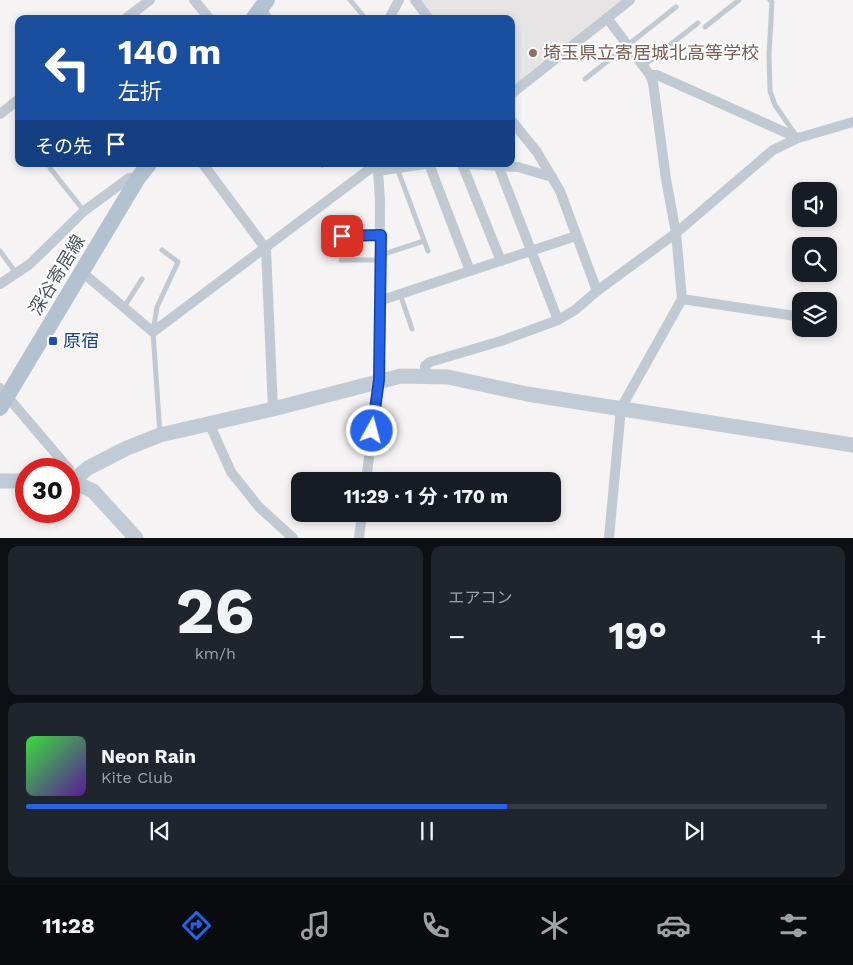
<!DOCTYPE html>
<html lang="ja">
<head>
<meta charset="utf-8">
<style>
	:root { --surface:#171b24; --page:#20242c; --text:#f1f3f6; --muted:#9ea1a6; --line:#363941; --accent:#2563eb }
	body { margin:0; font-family:"Work Sans","Noto Sans JP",sans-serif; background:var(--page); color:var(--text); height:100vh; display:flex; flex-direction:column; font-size:19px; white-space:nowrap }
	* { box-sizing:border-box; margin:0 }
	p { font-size:16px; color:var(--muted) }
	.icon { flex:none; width:28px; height:28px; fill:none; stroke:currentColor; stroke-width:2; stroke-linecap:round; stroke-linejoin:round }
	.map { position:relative; height:538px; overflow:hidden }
	.sheet { display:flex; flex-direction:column; gap:8px; padding:8px; background:#0d0f14; flex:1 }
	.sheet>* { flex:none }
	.top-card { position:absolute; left:15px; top:15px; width:500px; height:152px; border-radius:10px; box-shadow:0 2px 8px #0003; background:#1a4fa0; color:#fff; overflow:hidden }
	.controls { position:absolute; left:792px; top:182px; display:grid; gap:10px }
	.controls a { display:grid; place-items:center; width:45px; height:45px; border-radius:10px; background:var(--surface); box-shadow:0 2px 8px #0003; font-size:25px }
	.speed { position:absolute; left:15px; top:458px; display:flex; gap:10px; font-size:25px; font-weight:700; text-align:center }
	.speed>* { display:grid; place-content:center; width:65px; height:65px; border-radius:50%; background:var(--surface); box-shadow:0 2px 8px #0003; line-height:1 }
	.speed .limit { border:8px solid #d22; background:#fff; color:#111 }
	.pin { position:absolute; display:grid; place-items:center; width:42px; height:42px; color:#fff; margin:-21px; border-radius:10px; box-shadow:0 2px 8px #0006 }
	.me { position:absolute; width:55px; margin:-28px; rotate:7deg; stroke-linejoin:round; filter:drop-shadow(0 0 4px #0008) }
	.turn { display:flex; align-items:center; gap:18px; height:105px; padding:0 20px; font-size:22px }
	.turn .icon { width:65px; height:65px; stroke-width:2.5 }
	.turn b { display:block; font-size:35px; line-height:42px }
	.then { display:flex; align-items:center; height:48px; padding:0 20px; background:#0003; gap:10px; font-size:19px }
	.big { font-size:38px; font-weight:700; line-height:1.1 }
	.sheet .tile { flex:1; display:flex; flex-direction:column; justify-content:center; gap:8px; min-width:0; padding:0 18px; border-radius:10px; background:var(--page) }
	.sheet .dial { align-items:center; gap:0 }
	.dial b { font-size:65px; line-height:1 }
	.song { display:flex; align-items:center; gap:15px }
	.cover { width:60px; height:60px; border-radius:8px; background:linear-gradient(135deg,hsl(120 70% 55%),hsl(270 70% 35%)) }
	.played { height:5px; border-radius:2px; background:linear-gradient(90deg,var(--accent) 60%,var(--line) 60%) }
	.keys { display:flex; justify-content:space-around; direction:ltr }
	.heat { display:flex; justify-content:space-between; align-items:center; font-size:28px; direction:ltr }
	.sheet .tiles { flex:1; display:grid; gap:8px; grid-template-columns:1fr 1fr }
	.tile:last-child { grid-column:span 2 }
	.trip { position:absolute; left:291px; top:472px; width:270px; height:50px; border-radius:10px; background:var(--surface); box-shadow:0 2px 8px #0003; font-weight:700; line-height:50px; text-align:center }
	.tab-bar { display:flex; height:80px; justify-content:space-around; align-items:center; background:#090b0e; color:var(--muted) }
	.tab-bar .icon { width:35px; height:35px }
	.tab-bar .active { color:var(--accent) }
	.tab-bar b { font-size:22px; color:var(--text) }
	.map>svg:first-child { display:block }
</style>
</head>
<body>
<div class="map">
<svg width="853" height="538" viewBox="0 0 853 538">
	<rect width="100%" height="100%" fill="#f5f3f3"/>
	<path fill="#e6e4e5" d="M420 0H623L511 88V19H435Z"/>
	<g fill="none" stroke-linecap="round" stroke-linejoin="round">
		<g stroke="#c1cad2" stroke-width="5">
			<path d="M350 0 366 19"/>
			<path d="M770 0 772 2 769 54 770 91 775 105 795 134"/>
			<path d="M705 27 739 0"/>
			<path d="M643 66 698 23"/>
			<path d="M585 79 676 7"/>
			<path d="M322 165 323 164"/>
			<path d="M50 168 84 211"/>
			<path d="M397 168 428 251"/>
			<path d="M342 236 381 235"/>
			<path d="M0 251 16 273"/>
			<path d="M381 255 424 241"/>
			<path d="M341 260H380"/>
			<path d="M400 294 412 329"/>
			<path d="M124 307 142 279"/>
			<path d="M160 434 153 332 157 307 178 262 162 250"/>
		</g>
		<g stroke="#c1cad2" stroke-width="10">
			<path d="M194 0 210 19"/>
			<path d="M415 0 429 19"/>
			<path d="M261 8 268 19"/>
			<path d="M607 18 650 75 653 83 666 179 676 233 682 299 621 408 609 538"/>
			<path d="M125 19 150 0"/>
			<path d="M389 19 399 0"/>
			<path d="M650 75H657L798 138"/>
			<path d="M511 94 630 0"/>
			<path d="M0 114 19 99"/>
			<path d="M511 120 537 152 560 191 597 291"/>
			<path d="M203 164 266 249 273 409"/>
			<path d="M429 164 470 271"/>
			<path d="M462 164 501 261"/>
			<path d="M466 164 518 167 552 177"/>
			<path d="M498 165 558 320"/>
			<path d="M378 171 425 164"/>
			<path d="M82 272 153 332 375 165"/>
			<path d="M0 284 30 264 84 211 129 178H138"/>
			<path d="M682 299 795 316"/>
			<path d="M379 301 576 236"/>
			<path d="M426 375 425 366 430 362 501 341 558 320 575 310 597 291 676 233 773 150 798 138 853 122"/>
			<path d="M0 388 69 469 72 481"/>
			<path d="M209 423 231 472 259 507 293 538"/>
			<path d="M366 481 379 380 380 200 378 171 375 164"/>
			<path d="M359 538 362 514"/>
		</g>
		<g stroke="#c1cbd6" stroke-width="15">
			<path d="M0 481H26"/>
			<path d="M69 481H72L93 491 136 538"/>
			<path d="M72 481 88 468 127 448 160 435 273 409 401 376 448 377 527 394 853 445"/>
		</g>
		<g stroke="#b3c2d1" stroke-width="16">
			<path d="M253 19 267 0"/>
			<path d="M0 408 138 178 149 164"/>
		</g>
	</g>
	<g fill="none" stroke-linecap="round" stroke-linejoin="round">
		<g stroke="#184099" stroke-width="12">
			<path id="route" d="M342 236 381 235 379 380 372 431"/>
		</g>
		<use href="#route" stroke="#2563eb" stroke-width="9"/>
	</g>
	<circle fill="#8d6e63" stroke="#fff" stroke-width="2" cx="533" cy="53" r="5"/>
	<rect fill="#1a4fb4" stroke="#fff" stroke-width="2" x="48" y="336" width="10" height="10" rx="2.5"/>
	<g text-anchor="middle" stroke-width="4" stroke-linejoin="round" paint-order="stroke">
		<g font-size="18" fill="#785e54" stroke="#fff" text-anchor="start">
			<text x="543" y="59">埼玉県立寄居城北高等学校</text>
		</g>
		<g font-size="18" fill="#4a5661" stroke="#fff">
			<text transform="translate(57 275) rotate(-59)" y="6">深谷寄居線</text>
		</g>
		<g font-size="18" fill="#164399" stroke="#fff" text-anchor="start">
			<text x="63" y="347">原宿</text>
		</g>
	</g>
</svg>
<div class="controls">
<a><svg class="icon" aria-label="sound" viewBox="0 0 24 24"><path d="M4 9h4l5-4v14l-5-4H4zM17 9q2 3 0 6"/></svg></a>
<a><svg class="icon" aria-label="search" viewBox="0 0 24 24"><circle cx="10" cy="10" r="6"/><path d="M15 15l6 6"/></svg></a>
<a><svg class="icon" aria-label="layers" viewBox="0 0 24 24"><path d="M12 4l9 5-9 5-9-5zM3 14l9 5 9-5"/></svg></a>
</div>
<div class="speed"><div class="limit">30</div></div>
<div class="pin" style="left:342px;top:236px;background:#d93025"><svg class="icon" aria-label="arrive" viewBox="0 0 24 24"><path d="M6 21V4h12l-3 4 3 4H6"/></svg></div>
<svg class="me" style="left:372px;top:431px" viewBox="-20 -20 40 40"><circle r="17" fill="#2563eb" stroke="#fff" stroke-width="3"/><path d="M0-11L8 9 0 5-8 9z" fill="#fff"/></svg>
<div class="trip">11:29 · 1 分 · 170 m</div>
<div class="top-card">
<div class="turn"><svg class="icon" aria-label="left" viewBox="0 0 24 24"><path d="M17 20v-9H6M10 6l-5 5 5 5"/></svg><div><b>140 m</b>左折</div></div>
<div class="then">その先<svg class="icon" aria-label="arrive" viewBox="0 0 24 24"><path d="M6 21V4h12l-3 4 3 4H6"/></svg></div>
</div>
</div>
<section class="sheet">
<div class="tiles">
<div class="tile dial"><b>26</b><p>km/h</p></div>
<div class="tile"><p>エアコン</p>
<div class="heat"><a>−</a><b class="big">19°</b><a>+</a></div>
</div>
<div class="tile">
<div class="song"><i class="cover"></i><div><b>Neon Rain</b><p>Kite Club</p></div></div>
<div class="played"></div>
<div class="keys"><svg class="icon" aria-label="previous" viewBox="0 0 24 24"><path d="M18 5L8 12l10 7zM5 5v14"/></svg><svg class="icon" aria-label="pause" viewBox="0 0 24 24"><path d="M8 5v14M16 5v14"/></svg><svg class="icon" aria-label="next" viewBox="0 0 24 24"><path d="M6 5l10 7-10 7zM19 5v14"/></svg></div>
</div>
</div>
</section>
<nav class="tab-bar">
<b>11:28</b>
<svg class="icon active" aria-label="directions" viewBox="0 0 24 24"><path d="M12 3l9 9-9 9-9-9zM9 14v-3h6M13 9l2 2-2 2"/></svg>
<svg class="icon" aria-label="music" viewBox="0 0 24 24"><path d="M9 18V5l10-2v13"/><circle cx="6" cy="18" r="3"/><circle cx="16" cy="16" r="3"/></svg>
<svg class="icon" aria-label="phone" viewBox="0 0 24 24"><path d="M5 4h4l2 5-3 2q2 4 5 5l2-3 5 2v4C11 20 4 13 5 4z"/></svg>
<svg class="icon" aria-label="climate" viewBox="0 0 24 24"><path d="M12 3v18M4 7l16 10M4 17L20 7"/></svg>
<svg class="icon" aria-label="car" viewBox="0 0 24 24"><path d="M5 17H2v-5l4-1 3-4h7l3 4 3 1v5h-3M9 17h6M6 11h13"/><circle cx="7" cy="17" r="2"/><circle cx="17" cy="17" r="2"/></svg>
<svg class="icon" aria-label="filters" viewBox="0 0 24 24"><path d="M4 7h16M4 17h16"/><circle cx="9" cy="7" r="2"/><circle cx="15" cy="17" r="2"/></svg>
</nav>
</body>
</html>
